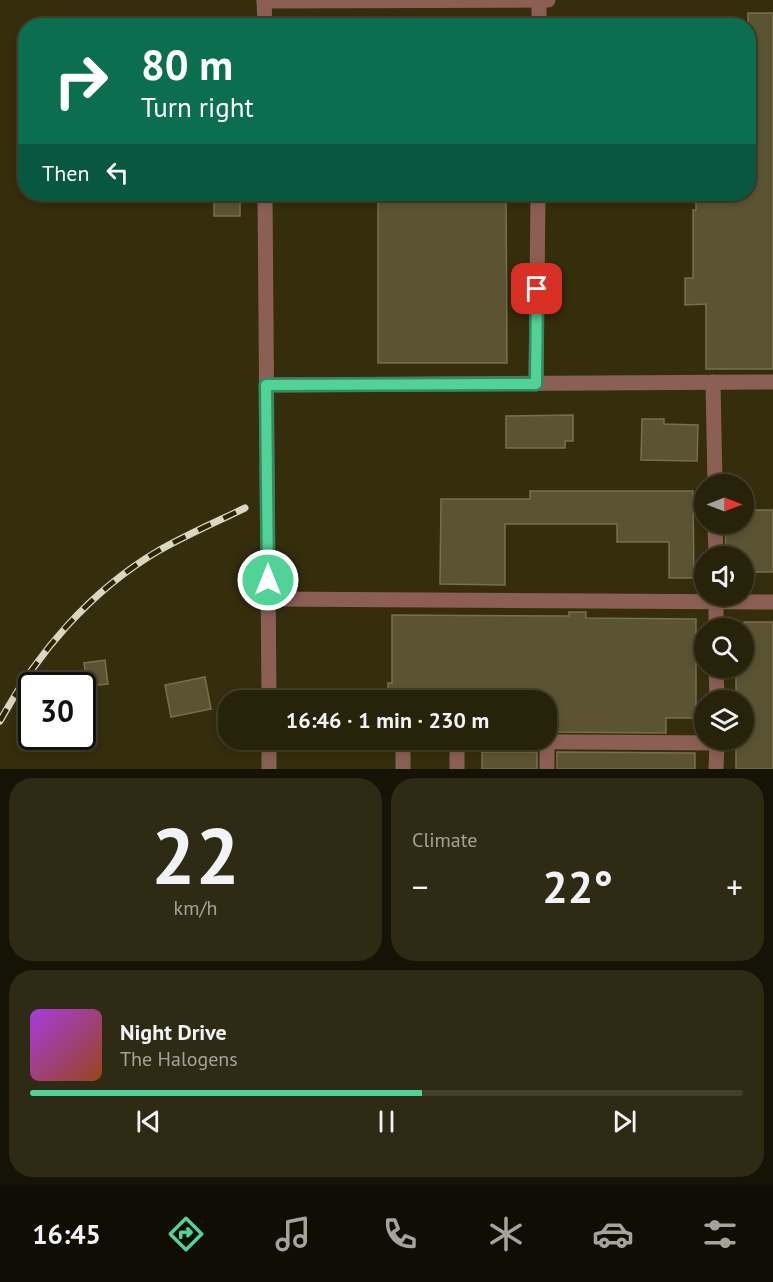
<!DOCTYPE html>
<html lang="en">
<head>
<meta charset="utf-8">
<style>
	:root { --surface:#27220a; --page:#2f2a13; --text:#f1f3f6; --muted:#a4a49c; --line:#433f2b; --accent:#51d398 }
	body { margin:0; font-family:"PT Sans",sans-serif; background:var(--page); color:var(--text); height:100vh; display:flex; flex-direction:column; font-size:22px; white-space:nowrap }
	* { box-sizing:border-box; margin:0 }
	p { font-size:20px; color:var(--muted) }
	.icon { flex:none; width:33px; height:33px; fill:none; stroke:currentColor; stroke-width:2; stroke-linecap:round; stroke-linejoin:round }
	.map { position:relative; height:769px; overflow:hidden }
	.drawer { display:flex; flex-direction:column; gap:9px; padding:9px; background:#151306; flex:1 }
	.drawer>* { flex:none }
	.guide { position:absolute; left:18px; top:18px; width:738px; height:183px; border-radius:24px; box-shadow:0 3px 9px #0003,0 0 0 2px var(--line); background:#0b6e4f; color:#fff; overflow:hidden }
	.needle { width:39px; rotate:90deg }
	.tools { position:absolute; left:694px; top:474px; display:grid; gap:12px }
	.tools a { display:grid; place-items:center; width:60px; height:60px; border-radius:50%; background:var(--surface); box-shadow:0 3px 9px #0003,0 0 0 2px var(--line); font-size:30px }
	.speed { position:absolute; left:18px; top:672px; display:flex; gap:12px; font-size:30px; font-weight:700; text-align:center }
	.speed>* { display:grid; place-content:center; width:78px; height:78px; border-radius:50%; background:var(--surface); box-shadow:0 3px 9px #0003,0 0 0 2px var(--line); line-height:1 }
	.speed .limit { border:3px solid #111; border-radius:9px; background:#fff; color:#111 }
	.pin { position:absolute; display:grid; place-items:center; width:51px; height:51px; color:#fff; margin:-26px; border-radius:12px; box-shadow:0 3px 9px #0006 }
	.me { position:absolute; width:66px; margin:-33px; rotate:0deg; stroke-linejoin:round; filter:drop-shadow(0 0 4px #0008) }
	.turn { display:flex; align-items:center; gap:21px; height:126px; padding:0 24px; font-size:27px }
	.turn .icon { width:78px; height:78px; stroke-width:2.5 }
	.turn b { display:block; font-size:42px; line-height:51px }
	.then { display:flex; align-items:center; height:57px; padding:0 24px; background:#0003; gap:12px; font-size:22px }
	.big { font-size:45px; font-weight:700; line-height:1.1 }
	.drawer .widget { flex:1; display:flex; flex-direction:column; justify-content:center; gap:9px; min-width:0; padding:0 21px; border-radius:24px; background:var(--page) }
	.drawer .dial { align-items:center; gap:0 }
	.dial b { font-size:78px; line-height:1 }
	.song { display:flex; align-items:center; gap:18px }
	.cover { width:72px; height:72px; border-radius:9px; background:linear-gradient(135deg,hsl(280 70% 55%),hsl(20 70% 35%)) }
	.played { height:6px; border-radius:3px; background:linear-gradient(90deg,var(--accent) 55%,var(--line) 55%) }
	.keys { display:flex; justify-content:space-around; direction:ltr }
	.heat { display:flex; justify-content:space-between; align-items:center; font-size:33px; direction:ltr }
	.drawer .tiles { flex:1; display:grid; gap:9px; grid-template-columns:1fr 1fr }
	.widget:last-child { grid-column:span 2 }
	.trip { position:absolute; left:218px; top:690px; width:339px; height:60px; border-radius:24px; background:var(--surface); box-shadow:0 3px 9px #0003,0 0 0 2px var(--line); font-weight:700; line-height:60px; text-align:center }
	.tab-bar { display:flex; height:96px; justify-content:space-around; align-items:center; background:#100e04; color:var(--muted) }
	.tab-bar .icon { width:42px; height:42px }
	.tab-bar .on { color:var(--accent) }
	.tab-bar b { font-size:27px; color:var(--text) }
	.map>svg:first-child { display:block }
</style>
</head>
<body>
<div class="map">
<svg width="773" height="769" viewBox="0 0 773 769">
	<rect width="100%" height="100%" fill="#342e0d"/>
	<g fill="#5a5433" stroke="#77704f" stroke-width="1.5">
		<path d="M748 13H773V369H706V304L685 305V278H693V210H696V194H748Z"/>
		<rect x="214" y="194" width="26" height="22"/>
		<path d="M404 194H506L507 363H378V200H405Z"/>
		<path d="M573 415V441H565V448H506V416Z"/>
		<path d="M642 419H664V424L698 425 697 461 641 460Z"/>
		<path d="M530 491H693L694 578H669V542H617V524H505V585L440 584 441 499H530Z"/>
		<path d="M744 510H773V572H744V556H726L725 524H744Z"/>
		<path d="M569 612H586V618L696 619V718H666V733L546 732V700H388V683H392V615L569 616Z"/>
		<path d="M744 622H773V769H736V740H744V700H736V668H744Z"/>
		<path d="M105 660 108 684 87 686 84 663Z"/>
		<path d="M205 677 211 709 171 717 165 685Z"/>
		<rect x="482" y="752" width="55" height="17"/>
		<path d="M557 752 695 753V769H557Z"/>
	</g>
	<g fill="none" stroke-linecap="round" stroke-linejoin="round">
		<g stroke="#8c5f54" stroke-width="15">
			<path d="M264 0 265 26"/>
			<path d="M264 1 548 0"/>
			<path d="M539 26V0"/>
			<path d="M265 194 269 700"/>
			<path d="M713 382 715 484"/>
			<path d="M536 384 538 194"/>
			<path d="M266 385 773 382"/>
			<path d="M715 524 716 556"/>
			<path d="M716 596V628"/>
			<path d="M268 599 773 602"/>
			<path d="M716 668 717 700"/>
			<path d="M269 740V769"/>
			<path d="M279 740 717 743V740"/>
			<path d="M547 742V769"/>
			<path d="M403 769V741"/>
			<path d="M457 769V741"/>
			<path d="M716 769 717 743"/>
		</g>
		<g stroke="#d9d6c1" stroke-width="7">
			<path id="rail" d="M0 721C37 653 90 591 158 551 186 535 216 522 245 508"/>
		</g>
		<use href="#rail" stroke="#2a2403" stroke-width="4.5" stroke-dasharray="14" stroke-linecap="butt"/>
	</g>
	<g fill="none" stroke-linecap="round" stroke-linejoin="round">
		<g stroke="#358963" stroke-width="15">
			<path id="route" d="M268 580 266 385 536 384 537 289"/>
		</g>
		<use href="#route" stroke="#51d398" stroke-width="10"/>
	</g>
</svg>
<div class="tools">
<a><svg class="needle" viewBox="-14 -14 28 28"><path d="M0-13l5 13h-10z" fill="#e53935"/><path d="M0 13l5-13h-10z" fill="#a4a49c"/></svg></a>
<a><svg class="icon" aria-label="sound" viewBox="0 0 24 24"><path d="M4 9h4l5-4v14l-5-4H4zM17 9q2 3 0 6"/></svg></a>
<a><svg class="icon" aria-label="search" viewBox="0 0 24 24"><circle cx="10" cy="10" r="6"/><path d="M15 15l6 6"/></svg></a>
<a><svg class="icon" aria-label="layers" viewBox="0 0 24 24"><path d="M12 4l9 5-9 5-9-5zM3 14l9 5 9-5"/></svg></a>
</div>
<div class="speed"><div class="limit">30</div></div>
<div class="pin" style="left:537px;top:289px;background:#d93025"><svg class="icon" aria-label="arrive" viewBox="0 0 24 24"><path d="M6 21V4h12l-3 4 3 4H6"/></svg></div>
<svg class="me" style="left:268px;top:580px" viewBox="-20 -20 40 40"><circle r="17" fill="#51d398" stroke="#fff" stroke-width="3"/><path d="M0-11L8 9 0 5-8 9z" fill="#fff"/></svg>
<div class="trip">16:46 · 1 min · 230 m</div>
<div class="guide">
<div class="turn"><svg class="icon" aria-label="right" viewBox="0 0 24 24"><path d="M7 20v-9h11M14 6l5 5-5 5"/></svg><div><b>80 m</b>Turn right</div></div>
<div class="then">Then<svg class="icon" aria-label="left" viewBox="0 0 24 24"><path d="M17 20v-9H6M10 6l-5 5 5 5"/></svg></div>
</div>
</div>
<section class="drawer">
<div class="tiles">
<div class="widget dial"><b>22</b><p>km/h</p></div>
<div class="widget"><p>Climate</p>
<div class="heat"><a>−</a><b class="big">22°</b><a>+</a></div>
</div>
<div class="widget">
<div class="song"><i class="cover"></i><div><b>Night Drive</b><p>The Halogens</p></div></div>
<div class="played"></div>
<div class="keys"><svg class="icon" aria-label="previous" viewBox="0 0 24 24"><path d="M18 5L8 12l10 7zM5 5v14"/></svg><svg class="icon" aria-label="pause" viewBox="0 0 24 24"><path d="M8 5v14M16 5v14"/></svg><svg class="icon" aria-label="next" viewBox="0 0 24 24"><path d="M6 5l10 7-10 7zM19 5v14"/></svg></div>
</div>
</div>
</section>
<nav class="tab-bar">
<b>16:45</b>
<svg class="icon on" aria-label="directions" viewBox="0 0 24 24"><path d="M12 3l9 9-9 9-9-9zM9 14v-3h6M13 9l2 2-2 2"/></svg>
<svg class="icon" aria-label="music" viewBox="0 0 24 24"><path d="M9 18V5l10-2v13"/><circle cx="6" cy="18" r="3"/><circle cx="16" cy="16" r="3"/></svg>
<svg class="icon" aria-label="phone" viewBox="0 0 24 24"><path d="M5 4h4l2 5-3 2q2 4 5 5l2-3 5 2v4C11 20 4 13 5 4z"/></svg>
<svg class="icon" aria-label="climate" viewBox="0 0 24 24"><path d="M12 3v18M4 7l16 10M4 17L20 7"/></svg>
<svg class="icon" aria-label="car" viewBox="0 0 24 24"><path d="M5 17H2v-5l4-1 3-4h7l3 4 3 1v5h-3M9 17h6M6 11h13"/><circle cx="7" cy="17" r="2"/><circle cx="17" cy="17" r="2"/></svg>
<svg class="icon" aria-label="filters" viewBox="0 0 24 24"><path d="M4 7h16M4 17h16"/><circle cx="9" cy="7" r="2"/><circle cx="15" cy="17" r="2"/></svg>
</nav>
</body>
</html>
